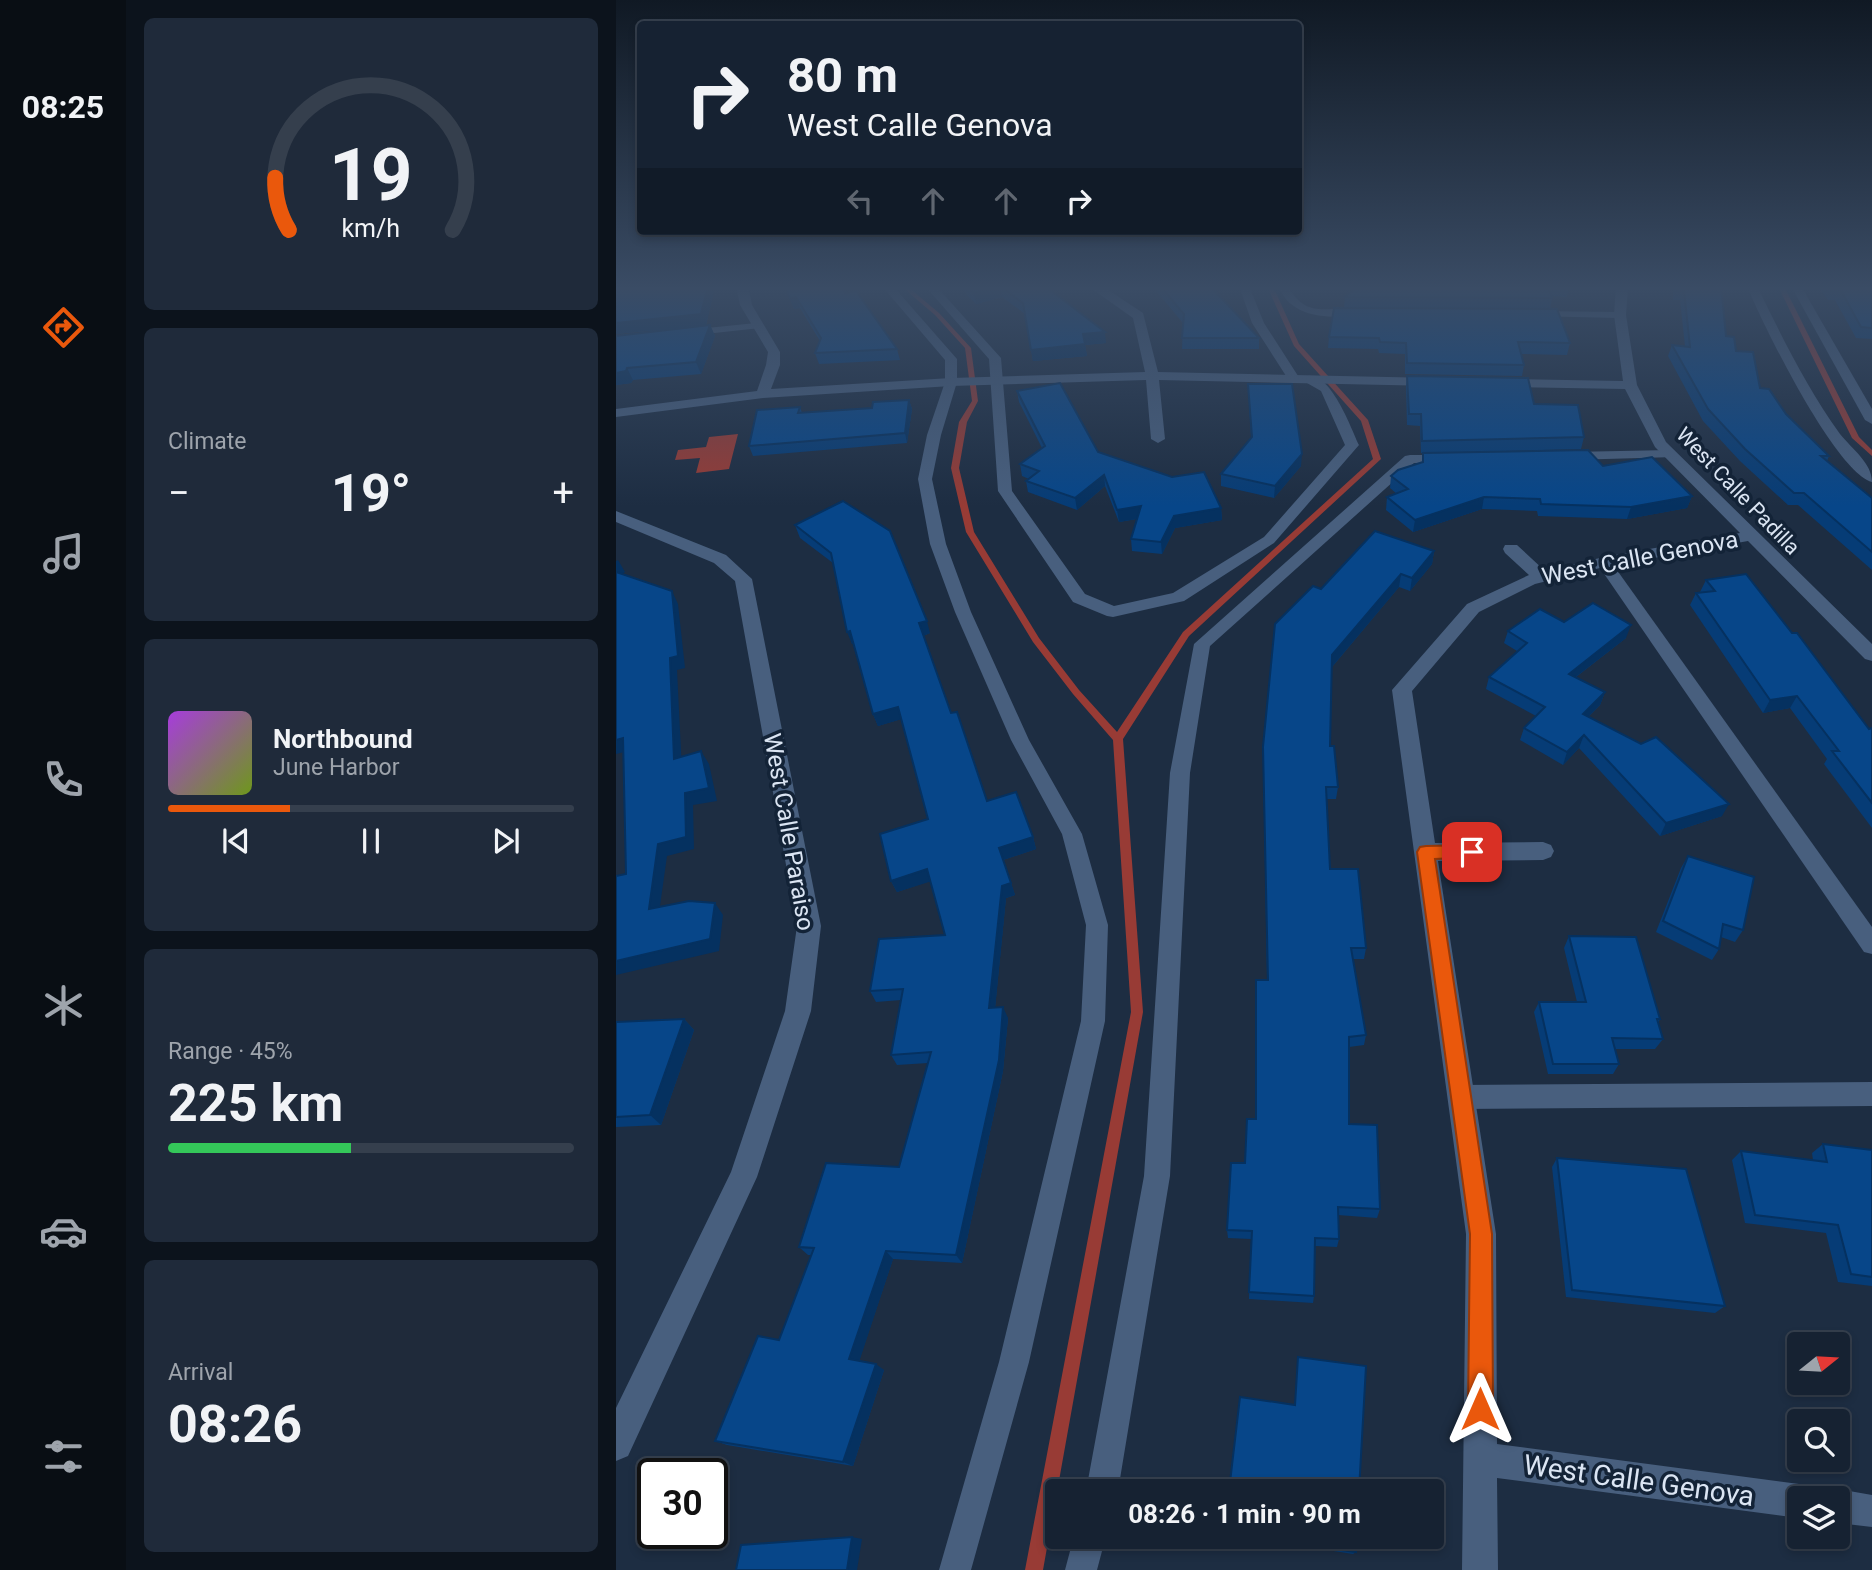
<!DOCTYPE html>
<html lang="en">
<head>
<meta charset="utf-8">
<style>
	:root { --surface:#162232; --page:#1f2a3a; --text:#f1f3f6; --muted:#9ea4ac; --line:#353f4d; --accent:#ea580c }
	body { margin:0; font-family:Roboto,sans-serif; background:var(--page); color:var(--text); height:100vh; display:flex; flex-direction:column; font-size:26px; white-space:nowrap }
	* { box-sizing:border-box; margin:0 }
	p { font-size:23px; color:var(--muted) }
	.icon { flex:none; width:38px; height:38px; fill:none; stroke:currentColor; stroke-width:2; stroke-linecap:round; stroke-linejoin:round }
	.map { position:relative; flex:1; overflow:hidden }
	.panel { display:flex; flex-direction:column; gap:18px; padding:18px; background:#0c131c; width:490px }
	.panel>* { flex:none }
	.guide { position:absolute; left:21px; top:21px; width:665px; height:214px; border-radius:7px; box-shadow:0 4px 10px #0003,0 0 0 2px var(--line); background:#162232; color:var(--text); overflow:hidden }
	.needle { width:46px; rotate:72deg }
	.tools { position:absolute; left:1171px; top:1332px; display:grid; gap:14px }
	.tools a { display:grid; place-items:center; width:63px; height:63px; border-radius:7px; background:var(--surface); box-shadow:0 4px 10px #0003,0 0 0 2px var(--line); font-size:35px }
	.speed { position:absolute; left:21px; top:1458px; display:flex; gap:14px; font-size:35px; font-weight:700; text-align:center }
	.speed>* { display:grid; place-content:center; width:91px; height:91px; border-radius:50%; background:var(--surface); box-shadow:0 4px 10px #0003,0 0 0 2px var(--line); line-height:1 }
	.speed .limit { border:4px solid #111; border-radius:10px; background:#fff; color:#111 }
	.pin { position:absolute; display:grid; place-items:center; width:60px; height:60px; color:#fff; margin:-30px; border-radius:14px; box-shadow:0 4px 10px #0006 }
	.me { position:absolute; width:77px; margin:-38px; rotate:0deg; stroke-linejoin:round; filter:drop-shadow(0 0 5px #0008) }
	.turn { display:flex; align-items:center; gap:24px; height:147px; padding:0 35px; font-size:32px }
	.turn .icon { width:91px; height:91px; stroke-width:2.5 }
	.turn b { display:block; font-size:49px; line-height:60px }
	.lanes { display:flex; align-items:center; height:66px; padding:0 35px; background:#0003; justify-content:center; gap:35px; direction:ltr }
	.lanes .off { opacity:.35 }
	.big { font-size:52px; font-weight:700; line-height:1.1 }
	.panel .tile { flex:1; display:flex; flex-direction:column; justify-content:center; gap:10px; min-width:0; padding:0 24px; border-radius:10px; background:var(--page) }
	.panel .dial { align-items:center; gap:0 }
	.dial svg { height:182px; overflow:visible; fill:none; stroke:var(--line); stroke-width:7; stroke-linecap:round; text-anchor:middle }
	.dial text { fill:var(--text); stroke:none }
	.song { display:flex; align-items:center; gap:21px }
	.cover { width:84px; height:84px; border-radius:10px; background:linear-gradient(135deg,hsl(280 70% 55%),hsl(80 70% 35%)) }
	.played { height:7px; border-radius:4px; background:linear-gradient(90deg,var(--accent) 30%,var(--line) 30%) }
	.keys { display:flex; justify-content:space-around; direction:ltr }
	.heat { display:flex; justify-content:space-between; align-items:center; font-size:38px; direction:ltr }
	.charge { height:10px; border-radius:5px; background:linear-gradient(90deg,#34c759 45%,var(--line) 0) }
	.trip { position:absolute; left:429px; top:1479px; width:399px; height:70px; border-radius:7px; background:var(--surface); box-shadow:0 4px 10px #0003,0 0 0 2px var(--line); font-weight:700; line-height:70px; text-align:center }
	main { display:flex; flex:1; min-height:0 }
	.menu { display:flex; flex-direction:column; width:126px; justify-content:space-around; align-items:center; background:#090e14; color:var(--muted) }
	.menu .icon { width:49px; height:49px }
	.menu .current { color:var(--accent) }
	.menu b { font-size:32px; color:var(--text) }
	.map>svg:first-child { display:block }
</style>
</head>
<body>
<main>
<nav class="menu">
<b>08:25</b>
<svg class="icon current" aria-label="directions" viewBox="0 0 24 24"><path d="M12 3l9 9-9 9-9-9zM9 14v-3h6M13 9l2 2-2 2"/></svg>
<svg class="icon" aria-label="music" viewBox="0 0 24 24"><path d="M9 18V5l10-2v13"/><circle cx="6" cy="18" r="3"/><circle cx="16" cy="16" r="3"/></svg>
<svg class="icon" aria-label="phone" viewBox="0 0 24 24"><path d="M5 4h4l2 5-3 2q2 4 5 5l2-3 5 2v4C11 20 4 13 5 4z"/></svg>
<svg class="icon" aria-label="climate" viewBox="0 0 24 24"><path d="M12 3v18M4 7l16 10M4 17L20 7"/></svg>
<svg class="icon" aria-label="car" viewBox="0 0 24 24"><path d="M5 17H2v-5l4-1 3-4h7l3 4 3 1v5h-3M9 17h6M6 11h13"/><circle cx="7" cy="17" r="2"/><circle cx="17" cy="17" r="2"/></svg>
<svg class="icon" aria-label="filters" viewBox="0 0 24 24"><path d="M4 7h16M4 17h16"/><circle cx="9" cy="7" r="2"/><circle cx="15" cy="17" r="2"/></svg>
</nav>
<section class="panel">
<div class="tile dial"><svg viewBox="0 0 100 80">
<path d="M14 69A42 42 0 1 1 86 69"/>
<path d="M14 69A42 42 0 0 1 8 46" stroke="#ea580c"/>
<text x="50" y="56" font-size="32" font-weight="700">19</text>
<text x="50" y="72" font-size="11">km/h</text>
</svg></div>
<div class="tile"><p>Climate</p>
<div class="heat"><a>−</a><b class="big">19°</b><a>+</a></div>
</div>
<div class="tile">
<div class="song"><i class="cover"></i><div><b>Northbound</b><p>June Harbor</p></div></div>
<div class="played"></div>
<div class="keys"><svg class="icon" aria-label="previous" viewBox="0 0 24 24"><path d="M18 5L8 12l10 7zM5 5v14"/></svg><svg class="icon" aria-label="pause" viewBox="0 0 24 24"><path d="M8 5v14M16 5v14"/></svg><svg class="icon" aria-label="next" viewBox="0 0 24 24"><path d="M6 5l10 7-10 7zM19 5v14"/></svg></div>
</div>
<div class="tile"><p>Range · 45%</p><b class="big">225 km</b><div class="charge"></div></div>
<div class="tile"><p>Arrival</p><b class="big">08:26</b></div>
</section>
<div class="map">
<svg width="1256" height="1570" viewBox="0 0 1256 1570">
	<rect width="100%" height="100%" fill="#1d2d42"/>
	<path fill="#983b35" d="M122 434 113 469 80 473 84 458 59 460 62 450 90 447 93 437Z"/>
	<g fill="none" stroke-linecap="round" stroke-linejoin="round">
		<g fill="#983b35" fill-rule="evenodd">
			<path d="M285 286H291L323 313 355 348 362 401 351 422 343 468 358 532 423 638 463 690 501 732 567 632 757 459 745 421 678 346 651 286H657L683 344 752 420 765 459 573 636 507 739 527 1012 427 1570H409L515 1012 497 740 457 694 417 642 350 532 335 468 343 422 356 401 349 348 319 315Z"/>
			<path d="M1162 286H1168L1243 437 1256 450V456L1236 438Z"/>
		</g>
		<g fill="#485f7e" fill-rule="evenodd">
			<path d="M266 286H277L341 359V382L325 435 316 479 330 544 355 612 413 740 466 834 492 925 489 1021 413 1362 355 1570H323L383 1362 465 1021 470 925 446 834 395 740 339 612 314 544 302 479 311 435 329 382V360Z"/>
			<path d="M309 286H320L385 358 396 491 469 594 498 606 557 593 648 537 729 445 705 391 684 379 678 383 672 379 636 323 623 286H633L648 323 684 379C711 360 735 428 743 445L658 543 568 601 497 617 491 616 457 602 382 491 373 359Z"/>
			<path d="M662 286H672C694 328 726 297 750 313 743 317 736 316 728 317 700 317 674 314 662 286Z"/>
			<path d="M1131 286H1141C1166 337 1191 388 1224 434 1236 449 1256 463 1256 482 1219 472 1146 323 1131 286Z"/>
			<path d="M1175 286H1185L1256 409V424L1249 420Z"/>
			<path d="M917 311 1004 312 1010 315 1004 318 913 316V312Z"/>
			<path d="M140 323 146 326 144 328 71 336 65 333 71 330Z"/>
			<path d="M1054 450 1059 451V457L954 460 947 456 954 452Z"/>
			<path d="M794 455H832L839 459 832 463H798L594 646 574 773 554 1176 502 1491H470L528 1176 554 773 578 644 789 456Z"/>
			<path d="M988 557 993 559 1256 927V954L1248 952 980 562Z"/>
			<path d="M1256 1082V1106L844 1109 835 1105 832 1097 835 1089 844 1085Z"/>
			<path d="M458 1536H490L481 1570H449Z"/>
		</g>
		<g fill="#485f7e" fill-rule="evenodd">
			<path d="M120 286H132L136 305 164 352V365L155 389 335 378 529 372 517 318 472 286H486L527 313 542 372 819 378 826 382 819 386 543 380 549 439 542 443 535 439 530 380 335 386 147 398 0 417V409L141 391 150 365 152 352 124 305Z"/>
			<path d="M1000 286H1012L1010 315 1021 385 1050 442 1256 644V661L1249 659 1132 541 988 567 919 584 863 612 796 691 819 843 927 842 935 845 938 851 935 857 927 860 822 861 880 1234 881 1444 1183 1484 1195 1489 1199 1498H1183V1518L881 1478 882 1570H846L850 1234 776 690 851 604 913 575 889 553 887 549 889 545H901L929 571 988 557 1124 533 1039 447 1009 389 886 387 879 383 886 379 1007 381 998 315Z"/>
			<path d="M0 511 110 555 136 579 205 926 195 1011 141 1177 12 1456 0 1461V1408L115 1172 169 1011 181 926 119 581 98 563 0 522Z"/>
			<path d="M1222 1489 1256 1495V1527L1222 1523V1498H1208L1210 1494Z"/>
		</g>
	</g>
	<g fill="#063c76">
		<path d="M0 286H99L90 325H94L99 336 85 374 17 380 15 383 0 385V336L86 326 0 334Z"/>
		<path d="M169 286 229 293 281 349 284 360 203 364 199 353 204 341 184 308 178 309Z"/>
		<path d="M346 286H429L490 343 469 345 471 356 417 361 409 314 386 297 360 304 351 295Z"/>
		<path d="M536 286H594L643 338V349H566L567 323Z"/>
		<path d="M723 286H960L959 289H953L951 297 936 296V298L934 309 728 308 729 297 738 290Z"/>
		<path d="M1057 286H1105L1110 336 1144 388 1213 456 1211 461 1256 498V570L1182 505H1172L1124 461 1087 421 1052 356 1056 345 1069 346 1064 300H1057Z"/>
		<path d="M1202 286H1256V339L1240 338 1219 300H1212Z"/>
		<path d="M713 337 954 343 951 355 905 354 908 365 906 376 789 374V354L763 353 762 349 712 348Z"/>
		<path d="M791 376 918 404 968 437 965 449 805 453 804 426 791 425 790 387Z"/>
		<path d="M632 384 685 466 658 498 605 486V474L635 438Z"/>
		<path d="M401 391 482 452 605 508 606 520 559 528 546 554 516 551 515 539 521 519 503 522 489 486 461 510 412 492 410 481 413 479 406 476 404 464 426 448 403 402Z"/>
		<path d="M293 400 296 409 291 443 137 456 133 446 184 407 186 413 256 408Z"/>
		<path d="M807 453 987 466 1076 496 1071 508 1011 519 922 516 921 511 866 509 797 532 770 510 771 497 781 494 774 488 775 476 806 462Z"/>
		<path d="M179 525 314 633 307 636 335 713 371 801 417 837 420 849 387 860 399 895 390 898 379 1008 392 1018 387 1071 346 1263 277 1259 243 1361 268 1370 237 1466 111 1445 99 1441 163 1340 196 1255H192L183 1247 283 1167 312 1063 281 1065 275 1055 285 1000 260 1002 254 991 329 935 314 881 281 892 275 881 312 819 285 719 262 726 257 714 237 644H236L217 563 184 538Z"/>
		<path d="M818 551 816 564 794 591 783 587 716 667 714 746 722 787 720 799H710L714 869 750 948 748 959H737L750 1035 748 1045 733 1047V1124L764 1209 761 1218 722 1215 723 1239 721 1247 699 1246 698 1296 697 1303 633 1299 635 1239 612 1238 611 1230 640 1119 651 980 647 760 705 589Z"/>
		<path d="M1090 580 1176 633 1253 729 1256 728V828L1208 764 1211 759 1174 708 1147 713 1074 605 1080 593 1084 592Z"/>
		<path d="M948 622 1010 638 960 677 989 692 984 705 972 717 1106 816 1044 836 963 748 947 765 904 740 908 728 920 716 870 689 873 677 901 651 888 643 892 631Z"/>
		<path d="M1072 856 1127 930 1119 942 1105 937 1103 949 1096 960 1040 932 1065 868Z"/>
		<path d="M953 936 1044 1019 1042 1023 1047 1039 1039 1049H999L1003 1064 997 1074H932L918 1012 923 1002H961L948 948Z"/>
		<path d="M68 1019 78 1030 45 1125 0 1127V1022Z"/>
		<path d="M1207 1144 1256 1150V1286L1222 1282 1210 1233 1129 1223 1116 1160 1125 1151 1197 1160 1196 1153Z"/>
		<path d="M941 1158 1109 1306 1099 1313 950 1297 936 1167Z"/>
		<path d="M619 1536H740V1552L737 1554Z"/>
	</g>
	<g fill="#053160">
		<path d="M92 286H99L90 325 0 334V323Z"/>
		<path d="M384 286 386 297 360 304 358 293Z"/>
		<path d="M180 297 184 308 178 309 174 298Z"/>
		<path d="M94 325 99 336 85 374 80 362Z"/>
		<path d="M489 332 490 343 469 345 471 356 417 361 415 350 467 334Z"/>
		<path d="M11 368 17 380 15 383 0 385V373Z"/>
		<path d="M293 400 296 409 291 443 289 433Z"/>
		<path d="M686 454 685 466 658 498 659 486Z"/>
		<path d="M488 475 489 486 461 510 459 498Z"/>
		<path d="M1076 496 1071 508 1011 519 1015 507Z"/>
		<path d="M868 497 866 509 797 532 799 520Z"/>
		<path d="M525 506 526 518 503 522 501 510Z"/>
		<path d="M605 508 606 520 559 528 546 554 545 542 558 516Z"/>
		<path d="M818 551 816 564 794 591 796 578Z"/>
		<path d="M2 560 9 572 0 578V561Z"/>
		<path d="M785 574 783 587 715 668 716 655Z"/>
		<path d="M56 591 62 604 69 668 61 670 66 771 58 759 54 658Z"/>
		<path d="M311 621 314 633 307 636 303 623Z"/>
		<path d="M1015 625 1010 638 948 686 953 674Z"/>
		<path d="M234 631 239 644H236L231 632Z"/>
		<path d="M989 692 984 705 963 726 967 714Z"/>
		<path d="M1181 696 1174 708 1147 713 1154 700Z"/>
		<path d="M282 707 286 719 262 726 257 714Z"/>
		<path d="M968 735 963 748 947 765 951 752Z"/>
		<path d="M7 738 16 750 0 754V740Z"/>
		<path d="M85 751 93 764 101 801 77 805 78 849 51 856 42 920 33 909 42 844 69 793Z"/>
		<path d="M1113 804 1106 816 1044 836 1050 823Z"/>
		<path d="M417 837 420 849 387 860 383 848Z"/>
		<path d="M311 869 316 881 281 892 275 881Z"/>
		<path d="M395 883 399 895 390 898 378 1019 373 1008 386 886Z"/>
		<path d="M99 903 107 915 103 951 0 975V961Z"/>
		<path d="M387 1007 392 1018 387 1071 346 1263 340 1255Z"/>
		<path d="M68 1019 78 1030 45 1125 34 1115Z"/>
		<path d="M270 1251 277 1259 242 1365 233 1359Z"/>
		<path d="M260 1364 268 1370 237 1466 227 1462Z"/>
		<path d="M236 1537 246 1539 241 1570H231Z"/>
	</g>
	<g fill="#074689" stroke="#053160" stroke-width="2">
		<path d="M0 286H92L85 314 0 323Z"/>
		<path d="M169 286H226L229 293 240 291 281 349 199 353 205 338 180 297 174 298Z"/>
		<path d="M351 286H429L489 332 467 334 469 344 415 350 407 303 384 286 358 293Z"/>
		<path d="M544 286H594L643 338H566L568 314Z"/>
		<path d="M743 286H932L936 298 729 297Z"/>
		<path d="M1060 286H1105L1110 336 1118 337 1120 351 1137 352 1144 388 1153 389 1170 414 1213 456H1205L1256 498V552L1188 493H1178L1129 449 1092 409 1056 345 1074 347 1068 290 1060 289Z"/>
		<path d="M1214 286H1256V328L1245 327 1224 289H1216Z"/>
		<path d="M718 308 941 309 954 343 902 342 908 365 791 363 790 343 764 342 763 338 713 337Z"/>
		<path d="M94 325 80 362 11 368 10 371 0 373V336Z"/>
		<path d="M791 376 912 378 918 404 962 405 968 437 806 441 805 414H793Z"/>
		<path d="M444 383 482 452 556 477 588 472 605 508 558 516 545 542 515 539 525 506 501 510 488 475 459 498 410 481 423 471 404 464 429 446 401 391Z"/>
		<path d="M632 384H676L686 454 659 486 605 474 636 437Z"/>
		<path d="M293 400 289 433 133 446 141 410 184 407 182 413 256 408 257 402Z"/>
		<path d="M972 450 987 466 1036 457 1076 496 1015 507 925 504 924 499 868 497 799 520 771 497 792 489 775 476 782 470 807 462V453Z"/>
		<path d="M227 501 274 531 311 621 303 623 335 713 341 712 371 801 400 792 417 837 383 848 395 883 386 886 373 1008 387 1007 383 1060 340 1255 270 1251 233 1359 260 1364 227 1462 99 1441 142 1336 163 1340 198 1248 183 1247 210 1163 283 1167 315 1052 275 1055 287 989 254 991 263 939 329 935 311 869 275 881 264 834 312 819 282 707 257 714 234 631 231 632 215 553 179 525Z"/>
		<path d="M759 531 818 551 796 578 785 574 716 655 714 746H718L722 787H710L714 869H742L750 948H735L750 1035 733 1037V1124L761 1125 764 1209 722 1207 723 1239 699 1238 698 1296 633 1292 636 1231 611 1230 615 1163H629L631 1119H640V980H652L647 747 659 624 697 586 705 589Z"/>
		<path d="M0 572 56 591 62 656 54 658 58 759 85 751 93 788 69 793 70 837 42 844 33 909 73 901 99 903 94 939 0 961V876L10 874 7 738 0 740Z"/>
		<path d="M1130 574 1176 633H1181L1253 729 1256 728V803L1216 751H1223L1181 696 1154 700 1080 593 1099 591 1090 580Z"/>
		<path d="M977 603 1015 625 953 674 989 692 967 714 1025 744 1040 737 1113 804 1050 823 968 735 951 752 908 728 929 707 873 677 911 643 892 631 924 609 948 622Z"/>
		<path d="M1072 856 1138 877 1127 930 1107 924 1103 949 1047 921Z"/>
		<path d="M953 936 1020 937 1044 1019H1041L1047 1039 996 1038 1003 1064H937L923 1002H970Z"/>
		<path d="M68 1019 34 1115 0 1117V1022Z"/>
		<path d="M1207 1144 1256 1150V1277L1235 1274 1222 1225 1139 1215 1125 1151 1211 1162Z"/>
		<path d="M941 1158 1070 1169 1109 1306 956 1290Z"/>
		<path d="M682 1357 750 1366 743 1491H613L624 1397 679 1405Z"/>
		<path d="M635 1536H740V1552Z"/>
		<path d="M236 1537 231 1570H120L125 1545Z"/>
	</g>
	<linearGradient id="sky" x2="0" y2="1"><stop stop-color="#101924"/><stop offset="0.57" stop-color="#3a4c65"/><stop offset="1" stop-color="#3a4c65" stop-opacity="0"/></linearGradient>
	<rect width="1256" height="506" fill="url(#sky)"/>
	<path fill="#ea580c" stroke="#983908" stroke-width="2" d="M856 845 862 847 865 852 862 857 819 859 876 1234 877 1409 873 1417 864 1421 855 1417 852 1409 854 1234 801 852 804 847 810 846Z"/>
	<g text-anchor="middle" stroke-width="7" stroke-linejoin="round" paint-order="stroke">
		<g font-size="21" fill="#dbe5f3" stroke="#132337">
			<text transform="translate(1122 491) rotate(46)" y="7">West Calle Padilla</text>
		</g>
		<g font-size="24" fill="#dbe5f3" stroke="#132337">
			<text transform="translate(1024 558) rotate(-11)" y="8">West Calle Genova</text>
			<text transform="translate(173 832) rotate(80)" y="8">West Calle Paraiso</text>
		</g>
		<g font-size="28" fill="#dbe5f3" stroke="#132337">
			<text transform="translate(1023 1480) rotate(8)" y="10">West Calle Genova</text>
		</g>
	</g>
</svg>
<div class="tools">
<a><svg class="needle" viewBox="-14 -14 28 28"><path d="M0-13l5 13h-10z" fill="#e53935"/><path d="M0 13l5-13h-10z" fill="#9ea4ac"/></svg></a>
<a><svg class="icon" aria-label="search" viewBox="0 0 24 24"><circle cx="10" cy="10" r="6"/><path d="M15 15l6 6"/></svg></a>
<a><svg class="icon" aria-label="layers" viewBox="0 0 24 24"><path d="M12 4l9 5-9 5-9-5zM3 14l9 5 9-5"/></svg></a>
</div>
<div class="speed"><div class="limit">30</div></div>
<div class="pin" style="left:856px;top:852px;background:#d93025"><svg class="icon" aria-label="arrive" viewBox="0 0 24 24"><path d="M6 21V4h12l-3 4 3 4H6"/></svg></div>
<svg class="me" style="left:864px;top:1409px" viewBox="-20 -20 40 40"><path d="M0-17L14 15 0 8-14 15z" fill="#ea580c" stroke="#fff" stroke-width="4"/></svg>
<div class="trip">08:26 · 1 min · 90 m</div>
<div class="guide">
<div class="turn"><svg class="icon" aria-label="right" viewBox="0 0 24 24"><path d="M7 20v-9h11M14 6l5 5-5 5"/></svg><div><b>80 m</b>West Calle Genova</div></div>
<div class="lanes"><svg class="icon off" aria-label="left" viewBox="0 0 24 24"><path d="M17 20v-9H6M10 6l-5 5 5 5"/></svg><svg class="icon off" aria-label="ahead" viewBox="0 0 24 24"><path d="M12 20V5M6 11l6-6 6 6"/></svg><svg class="icon off" aria-label="ahead" viewBox="0 0 24 24"><path d="M12 20V5M6 11l6-6 6 6"/></svg><svg class="icon" aria-label="right" viewBox="0 0 24 24"><path d="M7 20v-9h11M14 6l5 5-5 5"/></svg></div>
</div>
</div>
</main>
</body>
</html>
